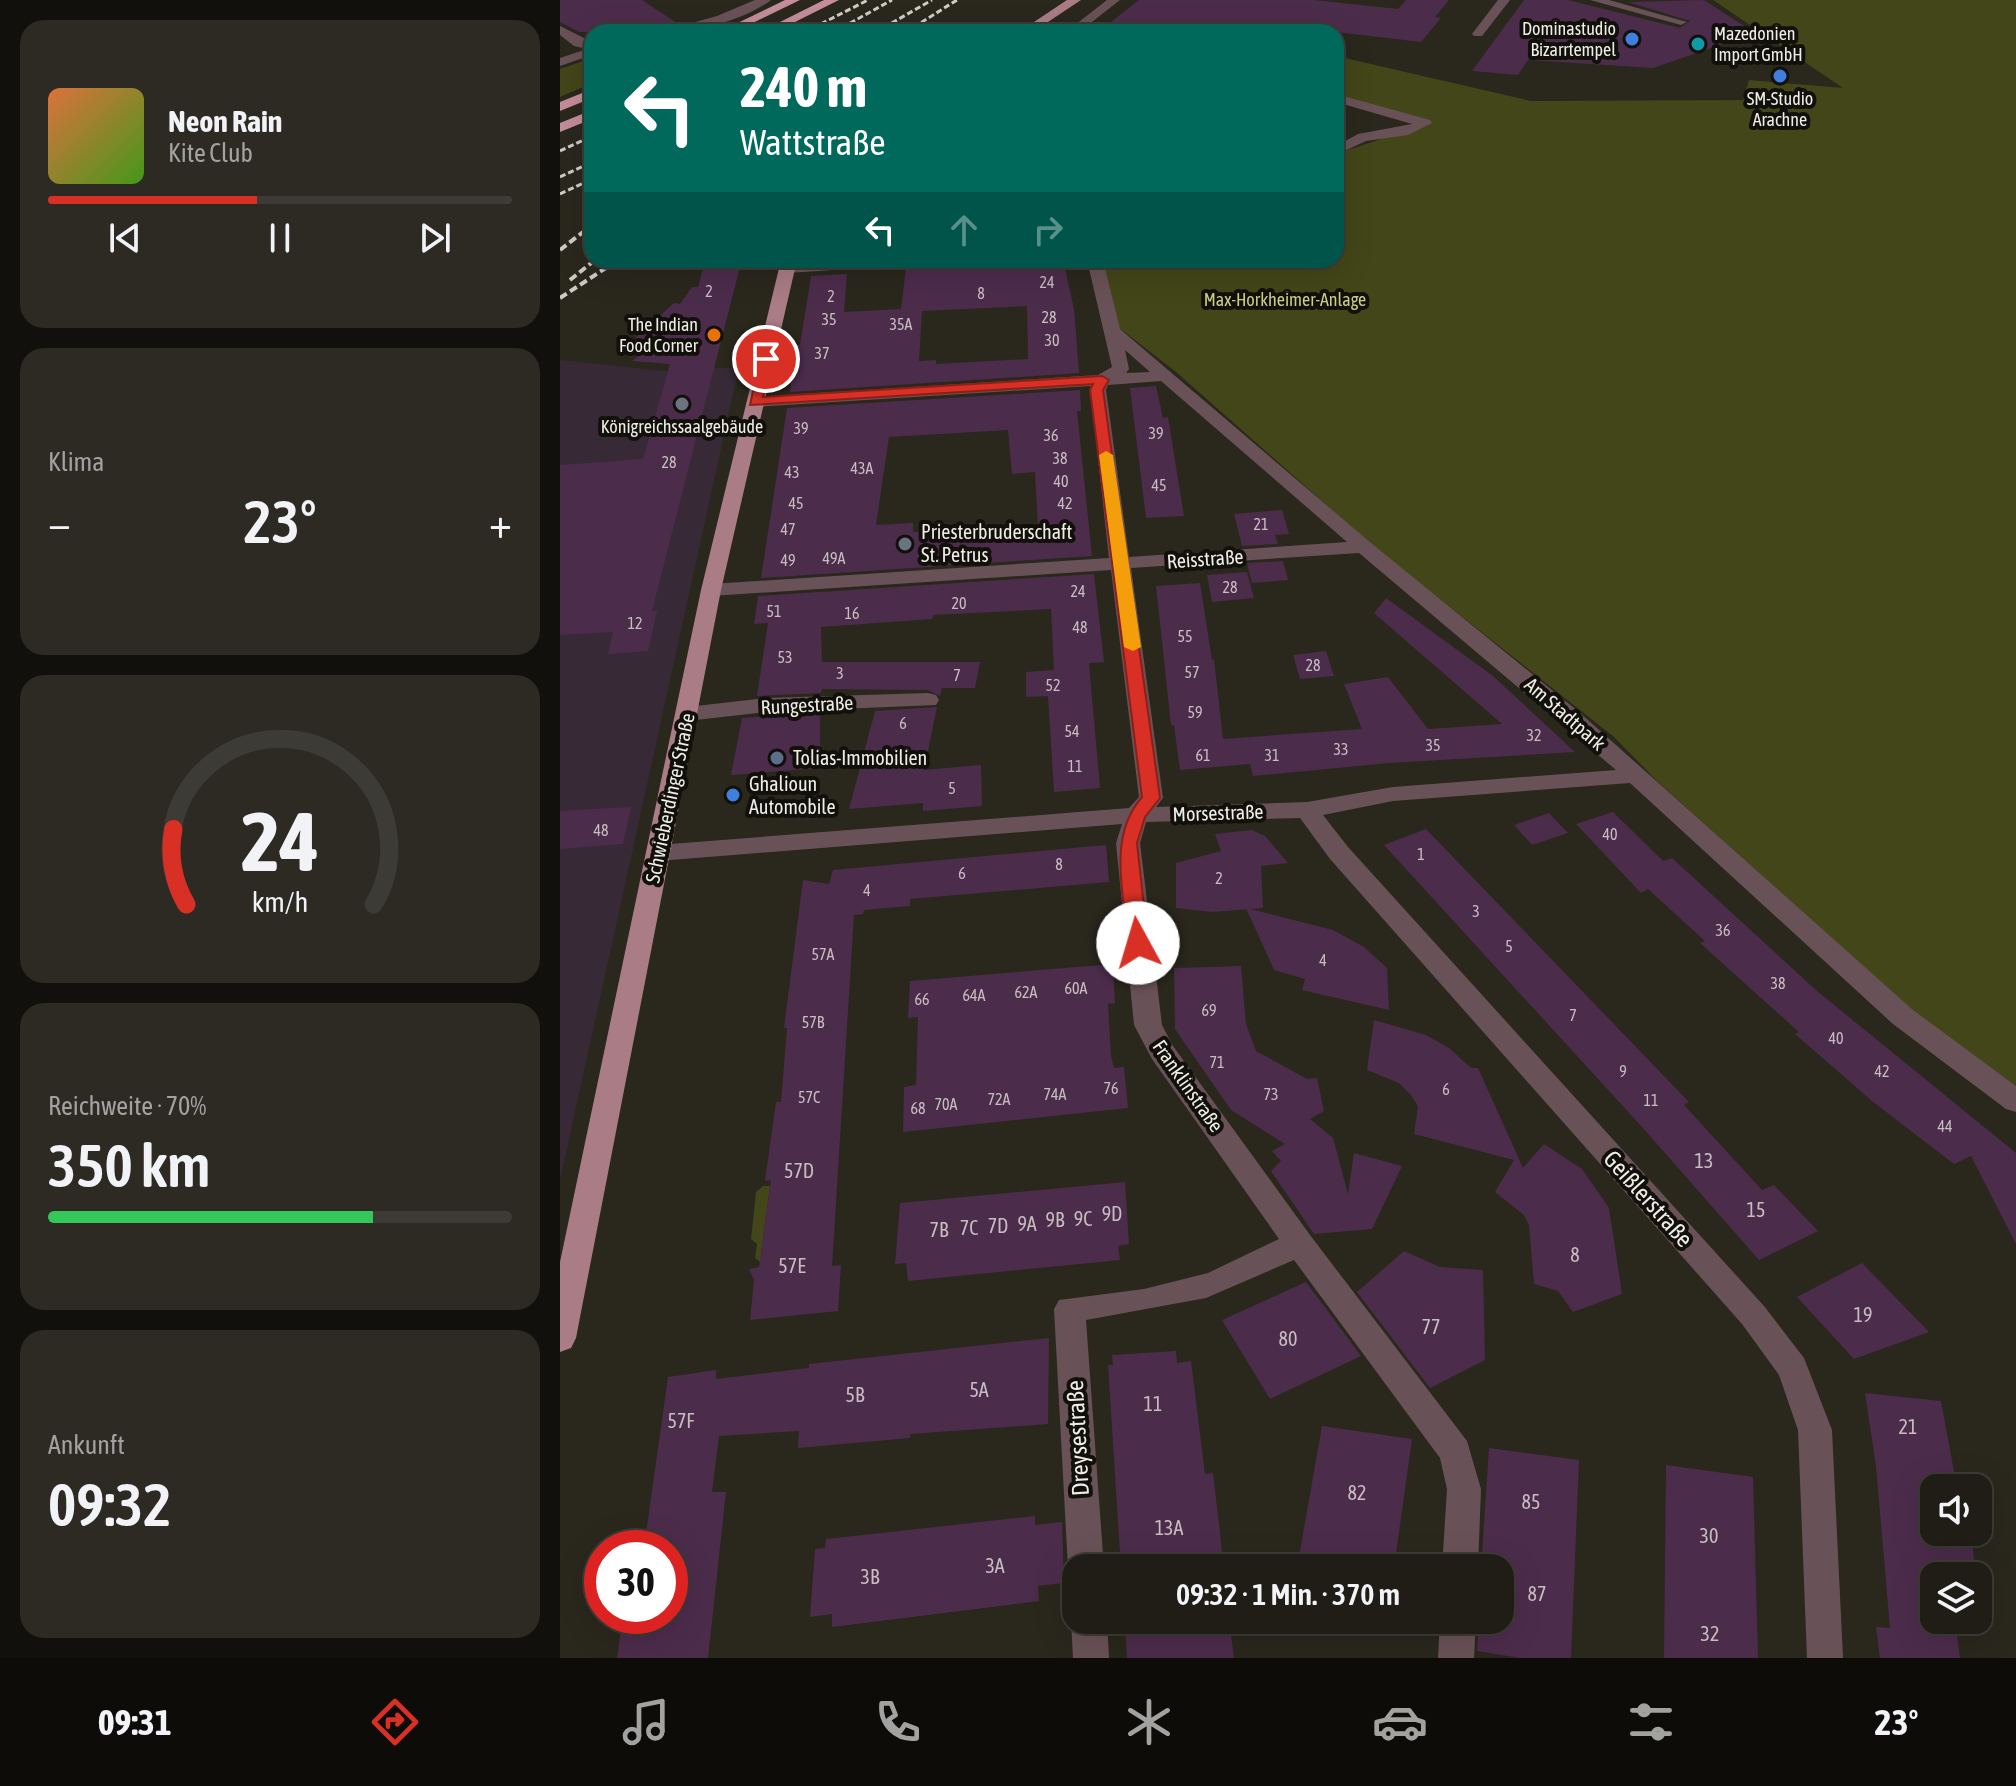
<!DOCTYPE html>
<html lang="de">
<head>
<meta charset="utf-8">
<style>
	:root { --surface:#201d16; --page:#2d2a23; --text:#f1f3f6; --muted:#a2a2a1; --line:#3d3b35; --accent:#d93025 }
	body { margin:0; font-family:"Asap Condensed",sans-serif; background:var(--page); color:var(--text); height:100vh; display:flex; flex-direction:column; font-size:30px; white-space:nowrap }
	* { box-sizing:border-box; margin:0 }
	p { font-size:26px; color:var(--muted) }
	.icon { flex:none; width:44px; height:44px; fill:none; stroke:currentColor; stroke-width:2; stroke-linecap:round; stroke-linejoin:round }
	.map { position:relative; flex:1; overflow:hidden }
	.panel { display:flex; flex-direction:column; gap:20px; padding:20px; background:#12100c; width:560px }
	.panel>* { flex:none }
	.top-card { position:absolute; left:24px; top:24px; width:760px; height:244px; border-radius:24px; box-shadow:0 8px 32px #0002,0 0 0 2px var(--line); background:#00695c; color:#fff; overflow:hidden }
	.buttons { position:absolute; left:1360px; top:1474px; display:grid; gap:16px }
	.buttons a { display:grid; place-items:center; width:72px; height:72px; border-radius:16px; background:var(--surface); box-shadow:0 8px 32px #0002,0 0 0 2px var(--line); font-size:40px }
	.speed { position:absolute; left:24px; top:1530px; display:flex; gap:16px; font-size:40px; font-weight:700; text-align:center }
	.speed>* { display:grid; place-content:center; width:104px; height:104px; border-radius:50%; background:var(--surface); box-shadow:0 8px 32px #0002,0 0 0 2px var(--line); line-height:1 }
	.speed .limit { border:12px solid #d22; background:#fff; color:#111 }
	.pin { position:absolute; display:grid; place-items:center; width:68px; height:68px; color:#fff; margin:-34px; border:4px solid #fff; border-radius:50%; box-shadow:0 2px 8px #0007 }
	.me { position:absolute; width:88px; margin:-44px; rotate:354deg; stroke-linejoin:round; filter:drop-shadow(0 0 6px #0008) }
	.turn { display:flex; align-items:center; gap:28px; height:168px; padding:0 24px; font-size:36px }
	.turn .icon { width:104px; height:104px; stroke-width:2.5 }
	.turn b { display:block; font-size:56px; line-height:68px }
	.lanes { display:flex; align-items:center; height:76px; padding:0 24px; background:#0003; justify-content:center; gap:40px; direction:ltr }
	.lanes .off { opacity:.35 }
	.big { font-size:60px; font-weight:600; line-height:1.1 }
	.panel .card { flex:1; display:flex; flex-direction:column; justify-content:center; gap:12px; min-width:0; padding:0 28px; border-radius:24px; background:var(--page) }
	.panel .dial { align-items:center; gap:0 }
	.dial svg { height:208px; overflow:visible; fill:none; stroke:var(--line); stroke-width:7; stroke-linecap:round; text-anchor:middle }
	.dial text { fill:var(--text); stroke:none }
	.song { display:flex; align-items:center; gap:24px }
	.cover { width:96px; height:96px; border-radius:12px; background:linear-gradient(135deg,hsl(20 70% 55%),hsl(100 70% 35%)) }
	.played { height:8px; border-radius:4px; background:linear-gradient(90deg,var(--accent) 45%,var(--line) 45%) }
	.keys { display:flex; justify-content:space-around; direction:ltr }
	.heat { display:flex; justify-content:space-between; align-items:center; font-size:44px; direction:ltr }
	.charge { height:12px; border-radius:6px; background:linear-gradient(90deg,#34c759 70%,var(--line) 0) }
	.trip { position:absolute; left:502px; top:1554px; width:452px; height:80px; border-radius:24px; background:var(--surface); box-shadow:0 8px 32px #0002,0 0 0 2px var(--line); font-weight:600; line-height:80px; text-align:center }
	.tab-bar { display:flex; height:128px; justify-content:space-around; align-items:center; background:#0d0c09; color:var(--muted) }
	.tab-bar .icon { width:56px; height:56px }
	.tab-bar .selected { color:var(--accent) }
	.tab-bar b { font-size:36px; color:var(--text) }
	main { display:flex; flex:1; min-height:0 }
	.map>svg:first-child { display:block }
</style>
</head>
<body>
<main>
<section class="panel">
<div class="card">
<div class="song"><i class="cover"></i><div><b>Neon Rain</b><p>Kite Club</p></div></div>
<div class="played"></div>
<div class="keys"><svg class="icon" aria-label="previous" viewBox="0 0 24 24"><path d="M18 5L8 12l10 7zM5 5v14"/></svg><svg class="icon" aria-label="pause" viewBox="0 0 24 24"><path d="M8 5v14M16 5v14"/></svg><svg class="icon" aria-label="next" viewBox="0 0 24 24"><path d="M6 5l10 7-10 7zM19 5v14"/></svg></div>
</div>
<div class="card"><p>Klima</p>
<div class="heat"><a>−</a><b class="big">23°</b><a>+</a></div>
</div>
<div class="card dial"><svg viewBox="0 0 100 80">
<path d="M14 69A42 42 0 1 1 86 69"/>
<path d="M14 69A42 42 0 0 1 9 40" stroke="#d93025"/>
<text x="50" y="56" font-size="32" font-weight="700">24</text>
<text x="50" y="72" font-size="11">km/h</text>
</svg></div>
<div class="card"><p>Reichweite · 70%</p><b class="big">350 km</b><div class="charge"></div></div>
<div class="card"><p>Ankunft</p><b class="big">09:32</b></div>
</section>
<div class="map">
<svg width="1456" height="1658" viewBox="0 0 1456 1658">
	<rect width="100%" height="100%" fill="#2a271d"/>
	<path fill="#372936" d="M0 360 106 371 179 367 0 1180Z"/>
	<g fill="#424618">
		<path d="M1153 0H1456V1086L1360 1017 1098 782 1054 737 814 547 616 372 558 327 542 260H776V154L869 123 776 94V56L971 101 1183 100 1189 80 1283 88Z"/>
		<path d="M32 58V83L0 97V69Z"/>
		<path d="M203 1186H210L200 1262 195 1258 197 1244 191 1239 196 1192Z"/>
	</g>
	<g fill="#4c2c4b" fill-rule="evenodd">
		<path d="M0 0H82L117 23 69 32H19L0 22Z"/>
		<path d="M579 0H754L838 9 846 0H889L875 17 881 18 861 42 776 32H538Z"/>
		<path d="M964 0H1008L1120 28 1130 21 1068 2 1144 0 1195 33 1093 68 968 60 958 75 912 71Z"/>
		<path d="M503 260 514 309 519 373 230 392 236 345H240L251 276 287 274 284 312 341 309 346 268ZM467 306 468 359 376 364V360L359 361 362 311Z"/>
		<path d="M180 267 92 611H97L88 651 48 654 53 632 0 635V465L83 459 110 364 72 361 89 347 71 342 114 303 120 304 132 287H138L143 269Z"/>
		<path d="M596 386 603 418 608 417 624 516 586 518 570 388Z"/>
		<path d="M520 390 521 411H517L532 556 201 578 227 408ZM448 430 452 474 475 472 478 527 353 532V523L316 525 329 437Z"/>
		<path d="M722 510 729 534 715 535 718 544 682 546 674 514Z"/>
		<path d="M723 561 728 580 692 583 687 563Z"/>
		<path d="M687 572 694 598 652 602 647 575Z"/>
		<path d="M534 574 544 662 529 663 540 788 494 792 488 696 466 697V672L494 670 491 609 373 615 372 619 261 627 262 662H420L415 688H382L380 696 368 690 262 689 261 693 197 696 208 623 194 624 198 596Z"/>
		<path d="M640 583 652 660 654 659 663 739 802 729 784 684 828 677 868 729 942 724 814 613 826 598 933 676 1015 752 829 763 693 776 690 764 620 770 614 725H611L596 586Z"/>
		<path d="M766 651 774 676 740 679 733 655Z"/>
		<path d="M377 707 364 770 421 765 422 806 363 811V803L289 809 315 711Z"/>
		<path d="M260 713V768L171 775 182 718Z"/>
		<path d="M71 807 63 844 0 849V811Z"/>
		<path d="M1053 812 1103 861 1112 858 1257 991 1456 1153V1244L1411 1156 1394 1164 1312 1101 1235 1034 1239 1032 1140 943 1145 941 1088 889 1081 893 1016 824Z"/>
		<path d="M989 813 1008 833 972 845 954 825Z"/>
		<path d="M866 829 1129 1102 1124 1105 1202 1190 1214 1185 1258 1231 1199 1260 1083 1128 824 845Z"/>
		<path d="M692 830 705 836 728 863 701 866 703 908 652 912 616 908V863L661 851 655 834Z"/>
		<path d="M546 845 549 882 350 899V906L304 910 303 914 294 915 272 1266 281 1265 278 1311 190 1320 194 1280 189 1269 199 1267 211 1180 205 1181 216 1102H221L227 1028H224L243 880 269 884 273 870Z"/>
		<path d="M686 908 773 930 804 947 827 968 829 1010 742 990 745 979 714 970Z"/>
		<path d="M553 964 555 1003 548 1004 551 1056 554 1068 564 1067 568 1108 343 1132 344 1087 356 1085 358 1017 348 1018 350 981Z"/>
		<path d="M681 966 686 1024 696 1051 747 1079 757 1078 764 1111 750 1119 773 1138 788 1194 794 1153 842 1166 812 1229 754 1234 711 1171 721 1161 712 1151 725 1144 671 1110 615 1029 614 968Z"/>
		<path d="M814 1020 866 1035 889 1048 911 1068H918L963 1168 984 1144 1022 1169 1049 1208 1062 1294 1013 1312 998 1291 974 1284 969 1225 964 1215 935 1192 954 1160 854 1134 858 1106 851 1095 839 1083 807 1070Z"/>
		<path d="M565 1182 569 1244 558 1246 560 1260 348 1281 346 1263 335 1264 340 1203Z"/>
		<path d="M844 1251 880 1267 923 1270 925 1360 870 1388 797 1292Z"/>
		<path d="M1302 1263 1369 1332 1294 1359 1237 1297Z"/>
		<path d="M746 1282 801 1356 710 1399 662 1320Z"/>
		<path d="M489 1338 488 1424 350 1434V1438L238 1448 239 1431 159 1436 152 1492H166L148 1658H57L63 1616H110V1548H84L108 1377 156 1370V1379L249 1368V1364Z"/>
		<path d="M616 1351 617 1363 631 1361 645 1474 653 1473 664 1568H561L548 1365H553L552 1355Z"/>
		<path d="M1305 1393 1381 1401 1397 1488H1374V1532H1411L1416 1576H1374V1620H1395L1400 1658H1320L1316 1627 1330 1628 1316 1466Z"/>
		<path d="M762 1426 852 1439 834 1568H737Z"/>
		<path d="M929 1448 1019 1460 1011 1658H960L917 1651 919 1620H940V1568H921Z"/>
		<path d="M1106 1465 1193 1477 1198 1658H1104Z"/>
		<path d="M475 1516V1525L502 1522 504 1583 478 1586 479 1601 272 1627V1614L250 1617 255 1549 265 1548 266 1539Z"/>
		<path d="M583 1620H669L674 1658H567L565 1626 583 1623Z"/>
	</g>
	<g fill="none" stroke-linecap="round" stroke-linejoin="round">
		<g fill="#695257" fill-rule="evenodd">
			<path d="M195 0H211C182 22 135 32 99 32L157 16Z"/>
			<path d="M547 0H560L519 32H506Z"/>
			<path d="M938 0H950L922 36H914L912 34Z"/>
			<path d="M1030 0H1049L1127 22 1121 25Z"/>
			<path d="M0 26 32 42V55L0 66V58L27 49 14 46 0 35Z"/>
			<path d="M776 94 870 120 872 123 848 135 806 141 776 155V146L798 134 852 124 776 102Z"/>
			<path d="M279 260H358L350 265 227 273 219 268 227 263Z"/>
			<path d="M527 260H543L560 329 811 543 1019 712 1353 1010 1456 1086V1112L1446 1109 1333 1024 1070 783 833 801 763 815 788 847 1204 1306 1244 1358 1272 1430 1283 1658H1247L1238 1430 1219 1375 1182 1324 770 859 740 818 586 822 580 843 602 1025 613 1046 750 1235 907 1441 921 1489 918 1568H882L887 1489 880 1458 734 1260 646 1298 526 1320 544 1568H516L513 1580 508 1568 494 1309 499 1300 584 1289 648 1273 719 1239 592 1059 574 1025 556 843 562 824 98 861 86 853 98 845 569 808 579 797 551 570 151 596 141 590 151 584 549 558 530 386 195 407 186 402 195 397 538 375 552 367ZM565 350 590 372 566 373 569 369ZM601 381 787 542 569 557 546 390 548 385ZM799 553 1056 770 833 787 747 802 596 807 603 798 571 568Z"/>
			<path d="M368 693 376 695 379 700 376 705 207 712 127 721 116 714 127 707 207 698Z"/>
			<path d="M516 1608V1620H547L549 1658H513L511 1620Z"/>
			<path d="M880 1620H916L914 1658H878Z"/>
		</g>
		<g fill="#a97c86" fill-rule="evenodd">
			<path d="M507 0H521L473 32H459Z"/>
			<path d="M221 260H237L161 590 16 1338 11 1348 0 1352V1262L141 590Z"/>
		</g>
		<g fill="#c38d99" fill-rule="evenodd">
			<path d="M225 0H240L174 32H159Z"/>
			<path d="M264 0H279L215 32H200Z"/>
			<path d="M32 89V98L0 111V102Z"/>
			<path d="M32 110V119L0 132V123Z"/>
		</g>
		<g stroke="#cfccc5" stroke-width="3" stroke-dasharray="6 3" stroke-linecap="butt">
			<path d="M245 32 308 0"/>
			<path d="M274 32 332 0"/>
			<path d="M316 32 372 0"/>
			<path d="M346 32 397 0"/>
			<path d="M0 151 32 136"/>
			<path d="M0 177 32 162"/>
			<path d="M0 194 32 179"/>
		</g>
		<g stroke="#cfccc5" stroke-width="4" stroke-dasharray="8 4" stroke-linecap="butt">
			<path d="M0 250 32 225"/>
			<path d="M10 280 35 260"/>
			<path d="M0 298 58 260"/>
		</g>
	</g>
	<path fill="#d93025" stroke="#8d1f18" stroke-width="2" d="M206 355 213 359 203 397 542 376 549 380 543 390 600 798 585 817 577 843 588 943 585 948 578 950 568 943C564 893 547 837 582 797L530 390 533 384 190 405 200 359Z"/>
	<path fill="#f59e0b" d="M546 451 553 455 581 647 573 651 564 647 539 455Z"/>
	<g fill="#3f7fe0" stroke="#11100b" stroke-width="3">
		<circle cx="1072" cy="39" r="8"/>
		<circle cx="1220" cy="76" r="8"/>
		<circle cx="173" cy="795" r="8"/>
	</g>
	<circle fill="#0f9aa8" stroke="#11100b" stroke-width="3" cx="1138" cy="44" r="8"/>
	<circle fill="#e8710a" stroke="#11100b" stroke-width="3" cx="154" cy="335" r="8"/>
	<g fill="#6b7280" stroke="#11100b" stroke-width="3">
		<circle cx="122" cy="404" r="8"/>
		<circle cx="345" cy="544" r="8"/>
	</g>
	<circle fill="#5c6f8a" stroke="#11100b" stroke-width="3" cx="217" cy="758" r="8"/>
	<g text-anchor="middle" stroke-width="8" stroke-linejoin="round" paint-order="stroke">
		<g font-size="16" fill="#c7bdc0">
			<text x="487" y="288">24</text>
			<text x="149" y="297">2</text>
			<text x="421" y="299">8</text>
			<text x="271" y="302">2</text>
			<text x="489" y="323">28</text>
			<text x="269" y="325">35</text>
			<text x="341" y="330">35A</text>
			<text x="492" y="346">30</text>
			<text x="262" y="359">37</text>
			<text x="241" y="434">39</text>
			<text x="596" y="439">39</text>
			<text x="491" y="441">36</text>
			<text x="500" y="464">38</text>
			<text x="109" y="468">28</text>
			<text x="302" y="474">43A</text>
			<text x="232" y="478">43</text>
			<text x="501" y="487">40</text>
			<text x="599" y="491">45</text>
			<text x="236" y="509">45</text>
			<text x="505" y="509">42</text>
			<text x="701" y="530">21</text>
			<text x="228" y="535">47</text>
			<text x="274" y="564">49A</text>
			<text x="228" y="566">49</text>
			<text x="670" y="593">28</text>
			<text x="518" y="597">24</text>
			<text x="399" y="609">20</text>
			<text x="214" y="617">51</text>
			<text x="292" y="619">16</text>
			<text x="75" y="629">12</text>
			<text x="520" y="633">48</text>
			<text x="625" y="642">55</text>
			<text x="225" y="663">53</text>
			<text x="753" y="671">28</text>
			<text x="632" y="678">57</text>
			<text x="280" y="679">3</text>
			<text x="397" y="681">7</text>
			<text x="493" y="691">52</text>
			<text x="635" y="718">59</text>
			<text x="343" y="729">6</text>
			<text x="512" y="737">54</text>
			<text x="974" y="741">32</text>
			<text x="873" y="751">35</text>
			<text x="781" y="755">33</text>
			<text x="643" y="761">61</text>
			<text x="712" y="761">31</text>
			<text x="515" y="772">11</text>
			<text x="392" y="794">5</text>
			<text x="41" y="836">48</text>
			<text x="1050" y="840">40</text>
			<text x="861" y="860">1</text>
			<text x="499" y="870">8</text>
			<text x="402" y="879">6</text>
			<text x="659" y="884">2</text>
			<text x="307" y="896">4</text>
			<text x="916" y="917">3</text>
			<text x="1163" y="936">36</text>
			<text x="949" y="952">5</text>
			<text x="263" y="960">57A</text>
			<text x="763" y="966">4</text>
			<text x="1218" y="989">38</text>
			<text x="516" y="994">60A</text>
			<text x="466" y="998">62A</text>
			<text x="414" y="1001">64A</text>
			<text x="362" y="1005">66</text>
			<text x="649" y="1016">69</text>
			<text x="1013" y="1021">7</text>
			<text x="253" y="1028">57B</text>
			<text x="1276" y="1044">40</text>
			<text x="657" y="1068">71</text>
			<text x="1063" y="1077">9</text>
			<text x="1322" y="1077">42</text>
			<text x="551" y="1094">76</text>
			<text x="886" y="1095">6</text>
			<text x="495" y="1100">74A</text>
			<text x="711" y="1100">73</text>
			<text x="249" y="1103">57C</text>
			<text x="439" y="1105">72A</text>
			<text x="1091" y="1106">11</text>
			<text x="386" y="1110">70A</text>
			<text x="358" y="1114">68</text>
			<text x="1385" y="1132">44</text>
		</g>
		<g font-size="18" fill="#f0ede7" stroke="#11100b" text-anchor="end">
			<text x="1056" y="35">Dominastudio<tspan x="1056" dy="21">Bizarrtempel</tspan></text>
			<text x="1154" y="40" text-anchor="start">Mazedonien<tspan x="1154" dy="21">Import GmbH</tspan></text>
			<text x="1220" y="105" text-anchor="middle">SM-Studio<tspan x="1220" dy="21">Arachne</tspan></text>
			<text x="138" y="331">The Indian<tspan x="138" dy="21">Food Corner</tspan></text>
			<text x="122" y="433" text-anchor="middle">Königreichssaalgebäude</text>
		</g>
		<g font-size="18" fill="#cad186" stroke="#11100b">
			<text x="725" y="306">Max-Horkheimer-Anlage</text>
		</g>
		<g font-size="20" fill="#f0ede7" stroke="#11100b" text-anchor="start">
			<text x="361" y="539">Priesterbruderschaft<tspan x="361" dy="23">St. Petrus</tspan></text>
			<text x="233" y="765">Tolias-Immobilien</text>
			<text x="189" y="791">Ghalioun<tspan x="189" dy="23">Automobile</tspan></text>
		</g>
		<g font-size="20" fill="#f0ede7" stroke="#11100b">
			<text transform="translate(645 559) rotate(-4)" y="7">Reisstraße</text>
			<text transform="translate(247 705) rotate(-3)" y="7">Rungestraße</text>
			<text transform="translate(1005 714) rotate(41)" y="7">Am Stadtpark</text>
			<text transform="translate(110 798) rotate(-78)" y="7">Schwieberdinger Straße</text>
			<text transform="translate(658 813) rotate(-2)" y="7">Morsestraße</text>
			<text transform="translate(628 1086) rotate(55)" y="7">Franklinstraße</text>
		</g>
		<g font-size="20" fill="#c7bdc0">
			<text x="1144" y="1168">13</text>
			<text x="239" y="1178">57D</text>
			<text x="1196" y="1217">15</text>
			<text x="552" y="1221">9D</text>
			<text x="523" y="1226">9C</text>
			<text x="495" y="1227">9B</text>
			<text x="467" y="1231">9A</text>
			<text x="438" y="1233">7D</text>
			<text x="409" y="1235">7C</text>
			<text x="379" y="1237">7B</text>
			<text x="1015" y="1262">8</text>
			<text x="232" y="1273">57E</text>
			<text x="1303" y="1322">19</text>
			<text x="871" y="1334">77</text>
			<text x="728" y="1346">80</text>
			<text x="419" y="1397">5A</text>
			<text x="295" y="1402">5B</text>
			<text x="593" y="1411">11</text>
			<text x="121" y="1428">57F</text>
			<text x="1348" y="1434">21</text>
			<text x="797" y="1500">82</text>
			<text x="971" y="1509">85</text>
			<text x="609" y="1535">13A</text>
			<text x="1149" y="1543">30</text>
			<text x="435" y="1573">3A</text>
			<text x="310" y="1584">3B</text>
			<text x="977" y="1601">87</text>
			<text x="1150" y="1641">32</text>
		</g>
		<g font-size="24" fill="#f0ede7" stroke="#11100b">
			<text transform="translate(1088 1199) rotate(48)" y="8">Geißlerstraße</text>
			<text transform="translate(518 1438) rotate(-93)" y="8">Dreysestraße</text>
		</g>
	</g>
</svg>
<div class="buttons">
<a><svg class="icon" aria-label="sound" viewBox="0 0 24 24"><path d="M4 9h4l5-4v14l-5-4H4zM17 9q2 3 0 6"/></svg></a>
<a><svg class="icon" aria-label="layers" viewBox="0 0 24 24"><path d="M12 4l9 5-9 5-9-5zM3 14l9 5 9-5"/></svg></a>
</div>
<div class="speed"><div class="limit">30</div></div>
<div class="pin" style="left:206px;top:359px;background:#d93025"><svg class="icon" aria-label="arrive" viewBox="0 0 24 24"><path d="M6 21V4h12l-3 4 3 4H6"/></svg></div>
<svg class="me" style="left:578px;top:943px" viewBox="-20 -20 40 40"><circle r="19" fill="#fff"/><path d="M0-13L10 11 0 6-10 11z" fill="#d93025"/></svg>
<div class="trip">09:32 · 1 Min. · 370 m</div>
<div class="top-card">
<div class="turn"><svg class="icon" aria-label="left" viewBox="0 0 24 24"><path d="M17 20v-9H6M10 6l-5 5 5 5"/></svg><div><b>240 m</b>Wattstraße</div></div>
<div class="lanes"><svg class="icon" aria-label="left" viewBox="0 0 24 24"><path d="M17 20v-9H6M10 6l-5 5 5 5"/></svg><svg class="icon off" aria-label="ahead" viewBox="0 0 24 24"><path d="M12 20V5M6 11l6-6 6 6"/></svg><svg class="icon off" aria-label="right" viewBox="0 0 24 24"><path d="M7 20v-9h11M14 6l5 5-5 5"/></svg></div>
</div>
</div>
</main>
<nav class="tab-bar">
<b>09:31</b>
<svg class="icon selected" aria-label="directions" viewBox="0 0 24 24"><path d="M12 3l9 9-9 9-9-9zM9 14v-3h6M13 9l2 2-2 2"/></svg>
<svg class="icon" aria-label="music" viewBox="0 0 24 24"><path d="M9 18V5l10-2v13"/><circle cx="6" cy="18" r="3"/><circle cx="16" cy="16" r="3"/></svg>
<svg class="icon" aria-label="phone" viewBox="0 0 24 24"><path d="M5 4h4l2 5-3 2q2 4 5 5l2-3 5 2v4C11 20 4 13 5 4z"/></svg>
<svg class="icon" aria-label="climate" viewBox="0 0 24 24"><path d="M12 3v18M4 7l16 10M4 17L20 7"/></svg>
<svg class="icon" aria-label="car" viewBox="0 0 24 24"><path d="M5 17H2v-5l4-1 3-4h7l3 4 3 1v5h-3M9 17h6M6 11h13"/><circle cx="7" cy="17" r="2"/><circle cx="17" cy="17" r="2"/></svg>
<svg class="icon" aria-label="filters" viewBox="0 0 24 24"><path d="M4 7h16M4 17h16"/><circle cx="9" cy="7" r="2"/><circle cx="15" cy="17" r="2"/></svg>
<b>23°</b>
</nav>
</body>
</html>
